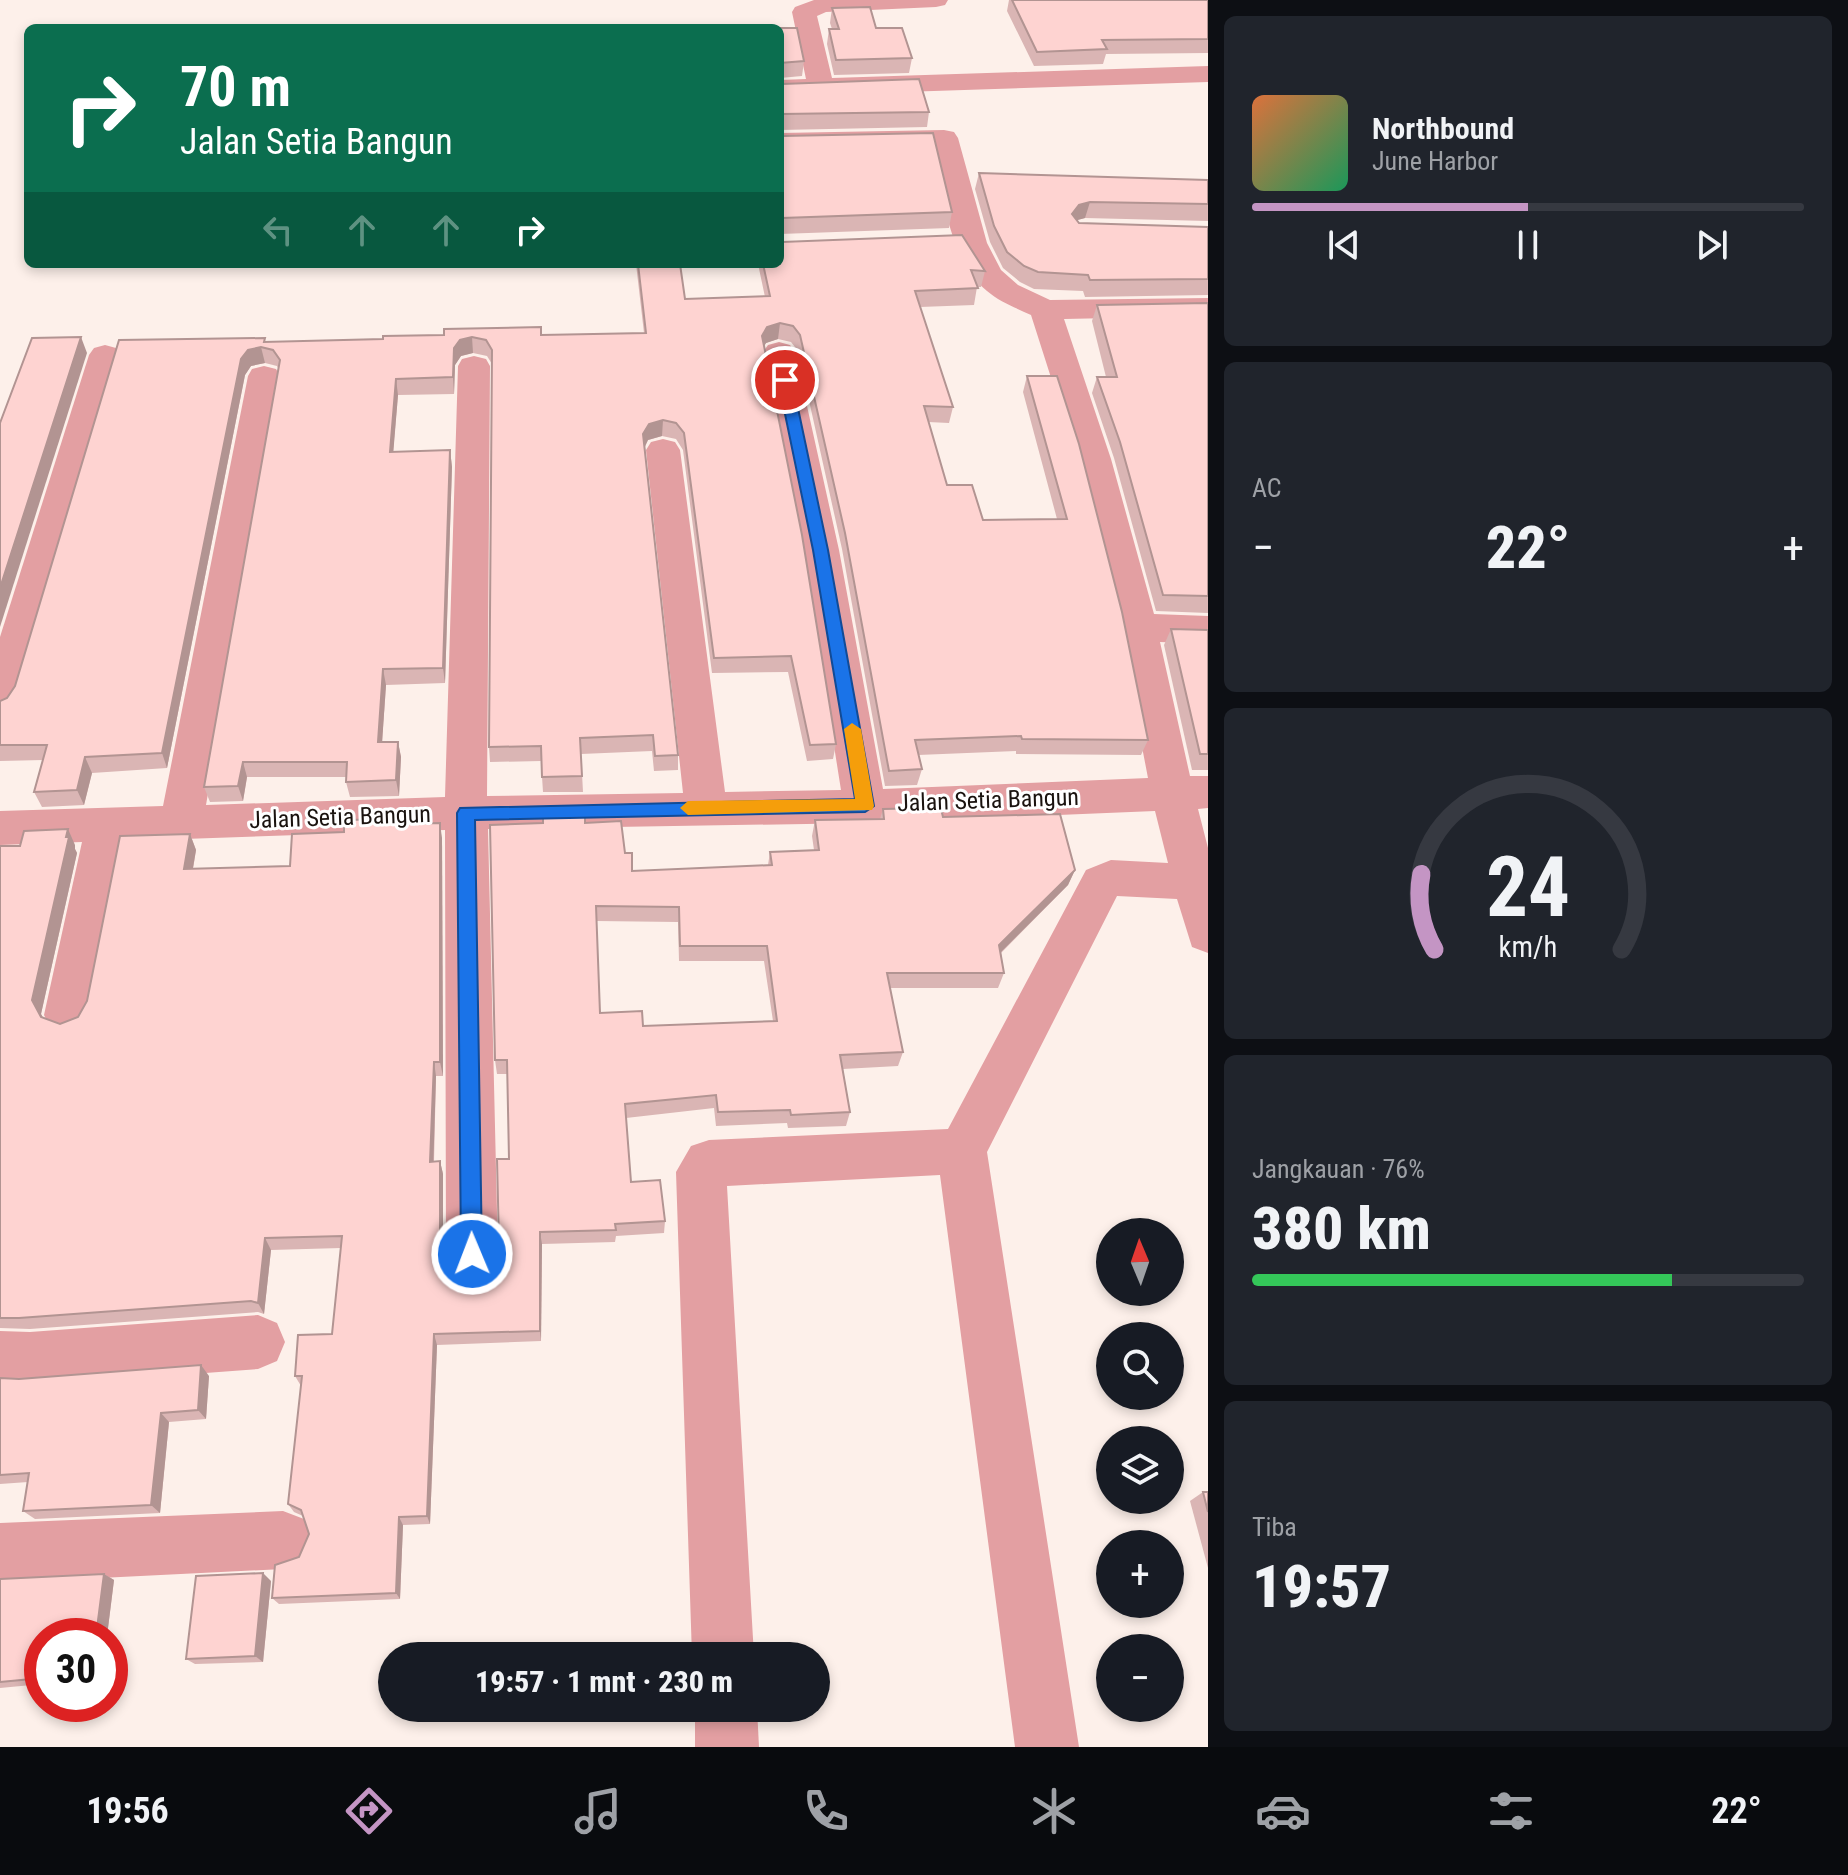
<!DOCTYPE html>
<html lang="id">
<head>
<meta charset="utf-8">
<style>
	:root { --surface:#171b24; --page:#20242c; --text:#f1f3f6; --muted:#9ea1a6; --line:#363941; --accent:#c495c4 }
	body { margin:0; font-family:"Roboto Condensed",sans-serif; background:var(--page); color:var(--text); height:100vh; display:flex; flex-direction:column; font-size:30px; white-space:nowrap }
	* { box-sizing:border-box; margin:0 }
	p { font-size:26px; color:var(--muted) }
	.icon { flex:none; width:44px; height:44px; fill:none; stroke:currentColor; stroke-width:2; stroke-linecap:round; stroke-linejoin:round }
	.map { position:relative; flex:1; overflow:hidden }
	.sheet { display:flex; flex-direction:column; gap:16px; padding:16px; background:#0d0f14; width:640px }
	.sheet>* { flex:none }
	.banner { position:absolute; left:24px; top:24px; width:760px; height:244px; border-radius:12px; box-shadow:0 4px 12px #0003; background:#0b6e4f; color:#fff; overflow:hidden }
	.needle { width:52px; rotate:358deg }
	.controls { position:absolute; left:1096px; top:1218px; display:grid; gap:16px }
	.controls a { display:grid; place-items:center; width:88px; height:88px; border-radius:50%; background:var(--surface); box-shadow:0 4px 12px #0003; font-size:40px }
	.speed { position:absolute; left:24px; top:1618px; display:flex; gap:16px; font-size:40px; font-weight:700; text-align:center }
	.speed>* { display:grid; place-content:center; width:104px; height:104px; border-radius:50%; background:var(--surface); box-shadow:0 4px 12px #0003; line-height:1 }
	.speed .limit { border:12px solid #d22; background:#fff; color:#111 }
	.pin { position:absolute; display:grid; place-items:center; width:68px; height:68px; color:#fff; margin:-34px; border:4px solid #fff; border-radius:50%; box-shadow:0 2px 8px #0007 }
	.me { position:absolute; width:88px; margin:-44px; rotate:359deg; stroke-linejoin:round; filter:drop-shadow(0 0 6px #0008) }
	.turn { display:flex; align-items:center; gap:28px; height:168px; padding:0 24px; font-size:36px }
	.turn .icon { width:104px; height:104px; stroke-width:2.5 }
	.turn b { display:block; font-size:56px; line-height:68px }
	.lanes { display:flex; align-items:center; height:76px; padding:0 24px; background:#0003; justify-content:center; gap:40px; direction:ltr }
	.lanes .off { opacity:.35 }
	.big { font-size:60px; font-weight:800; line-height:1.1 }
	.sheet .widget { flex:1; display:flex; flex-direction:column; justify-content:center; gap:12px; min-width:0; padding:0 28px; border-radius:12px; background:var(--page) }
	.sheet .dial { align-items:center; gap:0 }
	.dial svg { height:208px; overflow:visible; fill:none; stroke:var(--line); stroke-width:7; stroke-linecap:round; text-anchor:middle }
	.dial text { fill:var(--text); stroke:none }
	.song { display:flex; align-items:center; gap:24px }
	.cover { width:96px; height:96px; border-radius:12px; background:linear-gradient(135deg,hsl(20 70% 55%),hsl(150 70% 35%)) }
	.played { height:8px; border-radius:4px; background:linear-gradient(90deg,var(--accent) 50%,var(--line) 50%) }
	.keys { display:flex; justify-content:space-around; direction:ltr }
	.heat { display:flex; justify-content:space-between; align-items:center; font-size:44px; direction:ltr }
	.charge { height:12px; border-radius:6px; background:linear-gradient(90deg,#34c759 76%,var(--line) 0) }
	.trip { position:absolute; left:378px; top:1642px; width:452px; height:80px; border-radius:40px; background:var(--surface); box-shadow:0 4px 12px #0003; font-weight:800; line-height:80px; text-align:center }
	.tabs { display:flex; height:128px; justify-content:space-around; align-items:center; background:#090b0e; color:var(--muted) }
	.tabs .icon { width:56px; height:56px }
	.tabs .on { color:var(--accent) }
	.tabs b { font-size:36px; color:var(--text) }
	main { display:flex; flex:1; min-height:0 }
	.map>svg:first-child { display:block }
</style>
</head>
<body>
<main>
<div class="map">
<svg width="1208" height="1747" viewBox="0 0 1208 1747">
	<rect width="100%" height="100%" fill="#fdf0ea"/>
	<g fill="none" stroke-linecap="round" stroke-linejoin="round">
		<g fill="#e39fa2" fill-rule="evenodd">
			<path d="M814 0H948L945 5 936 7 826 12 817 16 832 78 1208 66V82L780 96V80L806 79 792 12 795 7Z"/>
			<path d="M944 130 954 132 958 138 987 243 1001 270 1018 285 1050 300 1208 298V316L1064 319 1111 459 1154 614 1208 616V644L1160 642 1190 776H1208V808L1198 809 1208 848V953L1192 947 1177 899 1117 896 987 1152 1079 1747H1015L940 1175 727 1186 754 1656H692L676 1172 691 1146 709 1140 948 1129 1086 870 1111 860 1168 863 1155 811 865 823 488 829 498 1254 491 1272 472 1279 453 1272 446 1254 445 830 126 841 92 1015 85 1029 68 1035 51 1029 44 1015 82 842 0 845V811L163 806 248 376 252 369 264 366 276 369 280 376 206 805 445 797 458 366 462 359 474 356 486 359 490 366 487 796 683 793 646 450 651 442 663 439 675 442 680 450 725 792 841 790 803 550 763 352 768 345 779 342 790 345 795 352 839 550 883 789 1148 778 1119 627 1077 459 1031 315C1016 308 1000 302 987 291 948 258 943 193 932 146L780 149V133Z"/>
			<path d="M105 345 116 348 121 355 20 701 14 711 0 716V637L89 355 94 348Z"/>
			<path d="M258 1315 277 1323 285 1342 277 1361 258 1369 30 1386 0 1385V1331L30 1332Z"/>
			<path d="M283 1511 304 1519 312 1540 304 1561 283 1569 0 1583V1523Z"/>
			<path d="M695 1708H757L759 1747H695Z"/>
		</g>
	</g>
	<g fill="#dab5b4" fill-rule="evenodd">
		<path d="M1009 0H1208V53L1106 54 1103 64 1034 66 1007 11Z"/>
		<path d="M832 8 876 28 912 58 909 73 834 75 827 44 829 29H832L830 23Z"/>
		<path d="M780 28 804 61 802 76 780 78Z"/>
		<path d="M780 82 782 84 929 112 927 127 780 130Z"/>
		<path d="M780 135 952 212 949 228 780 234Z"/>
		<path d="M979 173 1208 180V221L1085 218 1077 220 1079 223 1208 227V295L1085 297 1083 291 1034 289 1020 282 1003 268 990 242 975 189Z"/>
		<path d="M782 242 985 271 981 287H977L974 305 920 307 953 407 949 423 928 422 947 485 983 520 1057 519 1023 392 1027 376 1148 740 1141 755 1016 754V751L918 755 922 769 917 785 885 786 842 549 798 351 791 342 778 339 766 343 764 346 836 744 833 759 807 761 788 672 712 673 683 450 676 439 662 436 648 440 645 447 678 755V770L654 771 652 751 581 754 583 792H543L541 761 490 762 489 747 492 364 487 356 473 353 461 356 455 365 454 394 398 395 393 452 450 450 452 467 445 683 386 685 382 742H398L401 757 399 796 350 797 346 782V777H247L243 801 210 802 204 787 278 368 277 366 265 363 251 366 245 375 167 768 92 773 84 805 42 807 34 792 43 760 0 761V701L7 698 15 686 119 340 266 342 644 333 636 264H680L685 299 765 297 758 264H780Z"/>
		<path d="M1208 303V613L1156 611 1114 458 1092 393 1097 377H1106L1092 321 1097 305Z"/>
		<path d="M1171 629 1208 630V770H1192L1164 645Z"/>
		<path d="M883 809 943 817 1075 870 1068 885 1001 953 1004 973 998 988H890L903 1052 898 1066 843 1069 850 1112 846 1126 788 1128 787 1123 716 1126 714 1108 626 1118 631 1182 665 1221 664 1233 616 1236 615 1242 542 1244 541 1341 437 1345 430 1524 403 1525 400 1599 279 1604 272 1598 299 1557 309 1534 303 1516 294 1512 288 1504 301 1386 295 1376 332 1334 341 1248 271 1250 264 1314 258 1312 30 1329 0 1328V846L75 845V849L77 853 41 1014 43 1018 60 1024 78 1017 190 834 196 850 193 869 290 866 344 832 394 819 395 824 442 838 443 1076H436L434 1162 440 1161 443 1174V1250L449 1263 469 1270 490 1263 499 1243 509 1159 507 1074H497L495 1060 585 823 625 853 632 871 768 865 770 852 814 850 812 836 815 820 880 819ZM596 921 678 922 679 961H764L773 1021 643 1026 600 1013Z"/>
		<path d="M209 1376 206 1419 169 1422 160 1513 35 1519 23 1511 28 1482 0 1484V1378Z"/>
		<path d="M1203 1492H1208V1568L1190 1501Z"/>
		<path d="M104 1574 114 1580 107 1636H42V1684L0 1688V1579Z"/>
		<path d="M271 1581 263 1662 195 1664 186 1659Z"/>
	</g>
	<g fill="#b29492">
		<path d="M1090 202 1085 218 1074 221 1072 214 1079 205Z"/>
		<path d="M780 323 778 339 766 343 760 353 762 336 767 327Z"/>
		<path d="M81 337 87 353 0 627V588Z"/>
		<path d="M472 337 473 353 461 356 455 365 454 394 453 377 454 348 460 340Z"/>
		<path d="M261 347 265 363 251 366 245 375 167 768 162 753 241 359 248 350Z"/>
		<path d="M396 379 398 395 392 468 390 452Z"/>
		<path d="M663 420 662 436 648 440 643 450V434L649 424Z"/>
		<path d="M450 450 452 467 445 683 443 668Z"/>
		<path d="M383 669 386 685 381 758 378 742Z"/>
		<path d="M398 742 401 757 399 796 396 780Z"/>
		<path d="M85 757 92 773 84 805 77 790Z"/>
		<path d="M243 762 247 777 243 801 238 786Z"/>
		<path d="M440 823 442 838 443 1076 440 1062Z"/>
		<path d="M68 829 75 845V849L77 853 41 1014 50 1032 32 1000Z"/>
		<path d="M190 834 196 850 190 885 184 869Z"/>
		<path d="M1075 870 1068 885 993 960 999 945Z"/>
		<path d="M434 1062 436 1076 433 1174 430 1162Z"/>
		<path d="M440 1161 443 1174V1255L440 1243Z"/>
		<path d="M540 1232 542 1244 541 1341 540 1331Z"/>
		<path d="M265 1238 271 1250 264 1314 258 1303Z"/>
		<path d="M434 1334 437 1345 430 1524 427 1516Z"/>
		<path d="M201 1365 209 1376 206 1419 198 1410Z"/>
		<path d="M161 1413 169 1422 160 1513 151 1505Z"/>
		<path d="M399 1517 403 1525 400 1599 396 1593Z"/>
		<path d="M263 1573 271 1581 263 1662 255 1656Z"/>
		<path d="M104 1574 114 1580 107 1636H96Z"/>
	</g>
	<g fill="#fed3d1" stroke="#b29492" stroke-width="2" fill-rule="evenodd">
		<path d="M1012 0H1208V39L1102 40 1107 49 1037 52Z"/>
		<path d="M870 7 876 28H902L912 58 836 60 829 29H839L832 8Z"/>
		<path d="M780 28H797L804 61 780 63Z"/>
		<path d="M919 79 929 112 781 114 780 116V82L782 84Z"/>
		<path d="M933 133 952 212 782 218 780 220V135L782 136Z"/>
		<path d="M979 173 1208 180V204L1090 202 1079 205 1072 214 1079 223 1208 227V279L1090 280 1088 275 1038 272 1024 266 1007 252 994 226Z"/>
		<path d="M962 235 985 271 971 270 978 288 915 291 953 407 924 406 947 485H972L983 520 1067 519 1027 376H1057L1079 444 1122 612 1148 740 1022 739 1021 736 915 740 922 769 889 771 845 533 800 335 793 326 780 323 767 327 762 336 802 535 836 744 810 745 791 656 714 658 684 433 676 423 663 420 649 424 643 434 678 755 655 756 653 735 580 738 582 776 542 777 541 746 489 747 492 350 486 340 472 337 460 340 454 348 453 377 396 379 390 452 450 450 443 668 383 669 378 742H398L396 780 346 782 347 762H243L238 786 204 787 280 360 273 350 261 347 248 350 241 359 162 753 85 757 77 790 34 792 47 745H0V701L7 698 15 686 119 340 265 338 264 342 383 339V336L444 335V329L541 327V335L646 333 638 264H680L685 299 770 296 763 264H780V240L782 242Z"/>
		<path d="M1208 303V596L1163 595 1120 442 1097 377H1117L1097 305Z"/>
		<path d="M81 337 0 588V423L32 338Z"/>
		<path d="M1171 629 1208 630V754H1200Z"/>
		<path d="M931 808 941 809 943 817 1060 814 1075 870 999 945 1004 973H887L903 1052 840 1055 850 1112 791 1115 790 1110 718 1112 716 1095 625 1104 631 1182 660 1180 665 1221 615 1224 616 1230 540 1232V1331L434 1334 427 1516 399 1517 396 1593 272 1598 275 1565 299 1557 309 1534 301 1510 288 1504 302 1376H295L298 1335 332 1334 342 1236 265 1238 258 1303 251 1301 19 1318H0V846H20L24 831 68 829 66 837H69L32 1000 41 1017 60 1024 78 1017 87 1001 120 836 190 834 184 869 290 866 292 834 344 832V820L394 819V824L440 823V1062H434L430 1162 440 1161V1243L449 1263 469 1270 490 1263 499 1243 497 1159H509L507 1060H495L490 825 543 823V815H585V823L621 821 625 853H632V871L772 865 770 852 819 850 815 820 884 819 883 809ZM596 906 679 907 680 946H767L777 1021 643 1026 642 1011 600 1013Z"/>
		<path d="M201 1365 198 1410 161 1413 151 1505 23 1511 29 1473 0 1475V1378L19 1379Z"/>
		<path d="M1203 1492H1208V1512Z"/>
		<path d="M263 1573 255 1656 186 1659 196 1576Z"/>
		<path d="M104 1574 96 1636H42V1678L0 1682V1579Z"/>
	</g>
	<path fill="#1a73e8" stroke="#114b97" stroke-width="2" d="M785 376 792 380 828 550 874 806 865 812 475 820 482 1254 479 1261 472 1264 464 1261 461 1254 457 813 460 808 855 799 813 550 778 380Z"/>
	<path fill="#f59e0b" d="M852 723 861 729 874 806 872 810 688 815 680 808 688 801 855 799 844 729Z"/>
	<g text-anchor="middle" stroke-width="6" stroke-linejoin="round" paint-order="stroke">
		<g font-size="24" fill="#1a130f" stroke="#fff">
			<text transform="translate(988 800) rotate(-2)" y="8">Jalan Setia Bangun</text>
			<text transform="translate(340 817) rotate(-2)" y="8">Jalan Setia Bangun</text>
		</g>
	</g>
</svg>
<div class="controls">
<a><svg class="needle" viewBox="-14 -14 28 28"><path d="M0-13l5 13h-10z" fill="#e53935"/><path d="M0 13l5-13h-10z" fill="#9ea1a6"/></svg></a>
<a><svg class="icon" aria-label="search" viewBox="0 0 24 24"><circle cx="10" cy="10" r="6"/><path d="M15 15l6 6"/></svg></a>
<a><svg class="icon" aria-label="layers" viewBox="0 0 24 24"><path d="M12 4l9 5-9 5-9-5zM3 14l9 5 9-5"/></svg></a>
<a>+</a>
<a>−</a>
</div>
<div class="speed"><div class="limit">30</div></div>
<div class="pin" style="left:785px;top:380px;background:#d93025"><svg class="icon" aria-label="arrive" viewBox="0 0 24 24"><path d="M6 21V4h12l-3 4 3 4H6"/></svg></div>
<svg class="me" style="left:472px;top:1254px" viewBox="-20 -20 40 40"><circle r="17" fill="#1a73e8" stroke="#fff" stroke-width="3"/><path d="M0-11L8 9 0 5-8 9z" fill="#fff"/></svg>
<div class="trip">19:57 · 1 mnt · 230 m</div>
<div class="banner">
<div class="turn"><svg class="icon" aria-label="right" viewBox="0 0 24 24"><path d="M7 20v-9h11M14 6l5 5-5 5"/></svg><div><b>70 m</b>Jalan Setia Bangun</div></div>
<div class="lanes"><svg class="icon off" aria-label="left" viewBox="0 0 24 24"><path d="M17 20v-9H6M10 6l-5 5 5 5"/></svg><svg class="icon off" aria-label="ahead" viewBox="0 0 24 24"><path d="M12 20V5M6 11l6-6 6 6"/></svg><svg class="icon off" aria-label="ahead" viewBox="0 0 24 24"><path d="M12 20V5M6 11l6-6 6 6"/></svg><svg class="icon" aria-label="right" viewBox="0 0 24 24"><path d="M7 20v-9h11M14 6l5 5-5 5"/></svg></div>
</div>
</div>
<section class="sheet">
<div class="widget">
<div class="song"><i class="cover"></i><div><b>Northbound</b><p>June Harbor</p></div></div>
<div class="played"></div>
<div class="keys"><svg class="icon" aria-label="previous" viewBox="0 0 24 24"><path d="M18 5L8 12l10 7zM5 5v14"/></svg><svg class="icon" aria-label="pause" viewBox="0 0 24 24"><path d="M8 5v14M16 5v14"/></svg><svg class="icon" aria-label="next" viewBox="0 0 24 24"><path d="M6 5l10 7-10 7zM19 5v14"/></svg></div>
</div>
<div class="widget"><p>AC</p>
<div class="heat"><a>−</a><b class="big">22°</b><a>+</a></div>
</div>
<div class="widget dial"><svg viewBox="0 0 100 80">
<path d="M14 69A42 42 0 1 1 86 69"/>
<path d="M14 69A42 42 0 0 1 9 40" stroke="#c495c4"/>
<text x="50" y="56" font-size="32" font-weight="700">24</text>
<text x="50" y="72" font-size="11">km/h</text>
</svg></div>
<div class="widget"><p>Jangkauan · 76%</p><b class="big">380 km</b><div class="charge"></div></div>
<div class="widget"><p>Tiba</p><b class="big">19:57</b></div>
</section>
</main>
<nav class="tabs">
<b>19:56</b>
<svg class="icon on" aria-label="directions" viewBox="0 0 24 24"><path d="M12 3l9 9-9 9-9-9zM9 14v-3h6M13 9l2 2-2 2"/></svg>
<svg class="icon" aria-label="music" viewBox="0 0 24 24"><path d="M9 18V5l10-2v13"/><circle cx="6" cy="18" r="3"/><circle cx="16" cy="16" r="3"/></svg>
<svg class="icon" aria-label="phone" viewBox="0 0 24 24"><path d="M5 4h4l2 5-3 2q2 4 5 5l2-3 5 2v4C11 20 4 13 5 4z"/></svg>
<svg class="icon" aria-label="climate" viewBox="0 0 24 24"><path d="M12 3v18M4 7l16 10M4 17L20 7"/></svg>
<svg class="icon" aria-label="car" viewBox="0 0 24 24"><path d="M5 17H2v-5l4-1 3-4h7l3 4 3 1v5h-3M9 17h6M6 11h13"/><circle cx="7" cy="17" r="2"/><circle cx="17" cy="17" r="2"/></svg>
<svg class="icon" aria-label="filters" viewBox="0 0 24 24"><path d="M4 7h16M4 17h16"/><circle cx="9" cy="7" r="2"/><circle cx="15" cy="17" r="2"/></svg>
<b>22°</b>
</nav>
</body>
</html>
